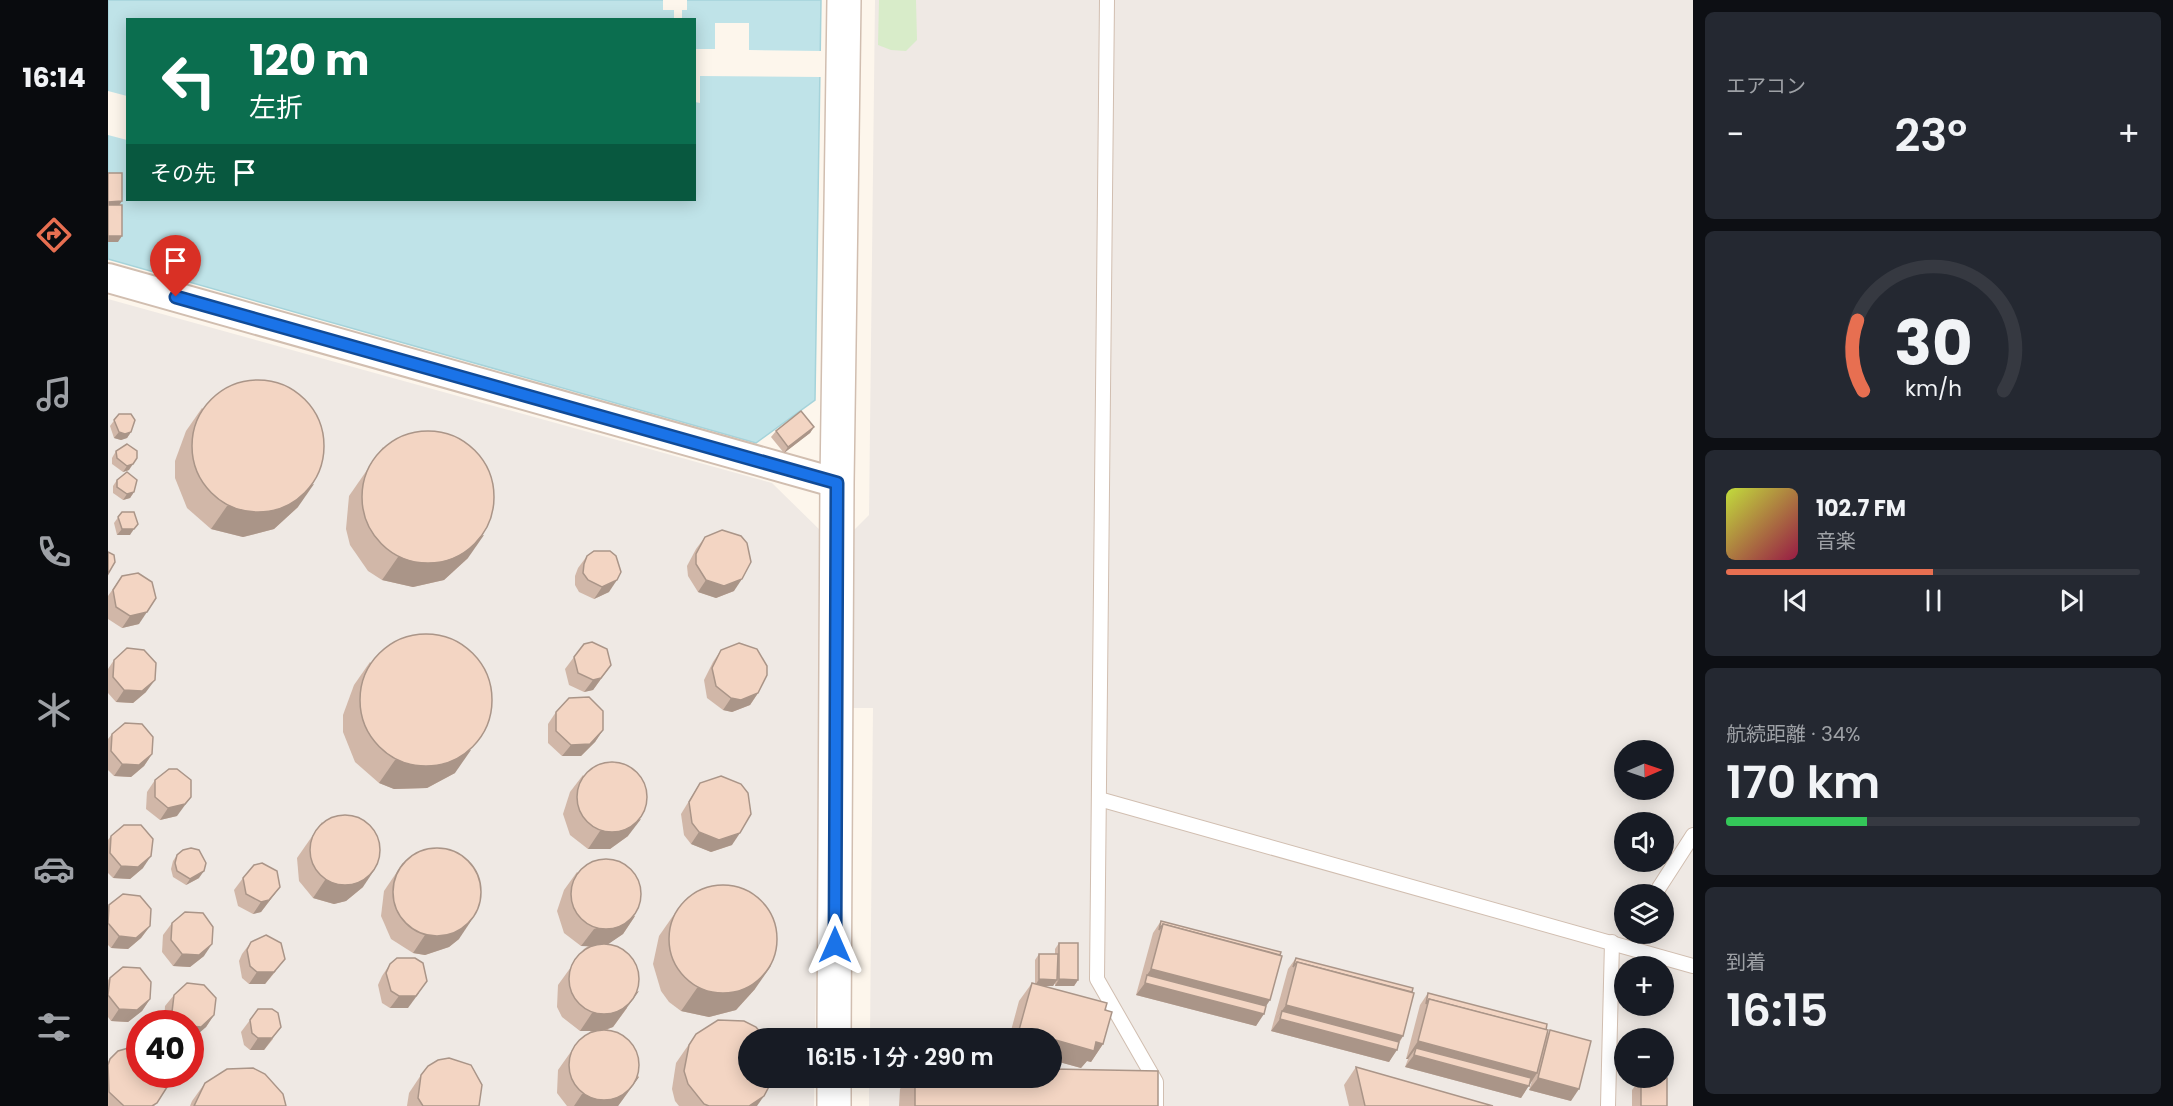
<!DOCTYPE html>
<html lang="ja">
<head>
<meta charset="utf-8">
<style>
	:root { --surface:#171b24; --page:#242831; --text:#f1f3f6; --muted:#9ea1a6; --line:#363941; --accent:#e76f51 }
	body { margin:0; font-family:Poppins,"Noto Sans JP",sans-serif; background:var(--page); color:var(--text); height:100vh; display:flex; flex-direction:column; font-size:22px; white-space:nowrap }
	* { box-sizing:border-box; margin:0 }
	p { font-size:20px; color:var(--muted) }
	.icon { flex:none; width:33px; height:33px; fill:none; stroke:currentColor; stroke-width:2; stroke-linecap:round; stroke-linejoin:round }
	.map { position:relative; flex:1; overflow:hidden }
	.panel { display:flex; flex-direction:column; gap:12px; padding:12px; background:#0d0f14; width:480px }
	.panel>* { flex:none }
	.guide { position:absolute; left:18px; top:18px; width:570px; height:183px; border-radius:0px; box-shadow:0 3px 15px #0003; background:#0b6e4f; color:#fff; overflow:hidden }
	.needle { width:39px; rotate:88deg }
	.fabs { position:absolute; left:1506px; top:740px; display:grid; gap:12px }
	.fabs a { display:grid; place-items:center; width:60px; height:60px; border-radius:50%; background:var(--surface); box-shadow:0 3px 15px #0003; font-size:30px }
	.speed { position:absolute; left:18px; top:1010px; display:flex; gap:12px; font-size:30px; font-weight:700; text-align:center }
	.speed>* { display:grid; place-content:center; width:78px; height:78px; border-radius:50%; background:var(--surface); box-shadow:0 3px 15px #0003; line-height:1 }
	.speed .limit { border:9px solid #d22; background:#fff; color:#111 }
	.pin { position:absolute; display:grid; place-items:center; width:51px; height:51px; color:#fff; margin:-62px -26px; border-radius:50% 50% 50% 0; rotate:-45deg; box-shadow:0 0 6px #0007 }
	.pin .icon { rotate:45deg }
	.me { position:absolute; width:66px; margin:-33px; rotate:0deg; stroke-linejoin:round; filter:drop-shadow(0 0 4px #0008) }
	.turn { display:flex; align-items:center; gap:21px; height:126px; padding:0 24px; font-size:27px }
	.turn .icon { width:78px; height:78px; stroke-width:2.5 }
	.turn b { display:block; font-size:42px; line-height:51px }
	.then { display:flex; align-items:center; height:57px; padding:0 24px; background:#0003; gap:12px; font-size:22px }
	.big { font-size:45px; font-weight:600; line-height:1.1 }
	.panel .widget { flex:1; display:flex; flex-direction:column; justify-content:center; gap:9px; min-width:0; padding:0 21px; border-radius:9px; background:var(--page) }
	.panel .dial { align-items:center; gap:0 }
	.dial svg { height:156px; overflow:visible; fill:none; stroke:var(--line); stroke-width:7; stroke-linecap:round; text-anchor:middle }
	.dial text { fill:var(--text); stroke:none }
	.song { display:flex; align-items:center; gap:18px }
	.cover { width:72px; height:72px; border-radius:9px; background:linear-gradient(135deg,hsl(70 70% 55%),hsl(340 70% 35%)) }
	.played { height:6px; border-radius:3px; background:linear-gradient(90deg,var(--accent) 50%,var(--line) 50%) }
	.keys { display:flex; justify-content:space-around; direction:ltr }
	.heat { display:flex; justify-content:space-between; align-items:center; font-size:33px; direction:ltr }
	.charge { height:9px; border-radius:4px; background:linear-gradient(90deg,#34c759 34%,var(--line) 0) }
	.trip { position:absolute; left:630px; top:1028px; width:324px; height:60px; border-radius:30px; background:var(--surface); box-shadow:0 3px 15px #0003; font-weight:600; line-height:60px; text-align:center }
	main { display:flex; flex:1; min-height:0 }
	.dock { display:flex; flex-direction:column; width:108px; justify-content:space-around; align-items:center; background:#090b0e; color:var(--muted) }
	.dock .icon { width:42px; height:42px }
	.dock .current { color:var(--accent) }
	.dock b { font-size:27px; color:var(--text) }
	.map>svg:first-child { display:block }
</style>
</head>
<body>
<main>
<nav class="dock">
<b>16:14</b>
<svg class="icon current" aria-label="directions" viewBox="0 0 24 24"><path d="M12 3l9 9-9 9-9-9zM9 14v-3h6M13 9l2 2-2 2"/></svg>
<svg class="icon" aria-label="music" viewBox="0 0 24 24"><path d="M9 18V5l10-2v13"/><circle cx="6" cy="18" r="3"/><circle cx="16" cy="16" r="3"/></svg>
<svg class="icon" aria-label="phone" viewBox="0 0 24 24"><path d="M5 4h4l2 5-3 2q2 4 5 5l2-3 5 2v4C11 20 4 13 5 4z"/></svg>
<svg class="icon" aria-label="climate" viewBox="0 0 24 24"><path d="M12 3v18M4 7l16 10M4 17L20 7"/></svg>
<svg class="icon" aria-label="car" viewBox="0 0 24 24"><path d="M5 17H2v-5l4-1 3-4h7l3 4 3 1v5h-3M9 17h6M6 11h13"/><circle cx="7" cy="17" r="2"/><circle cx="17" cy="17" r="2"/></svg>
<svg class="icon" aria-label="filters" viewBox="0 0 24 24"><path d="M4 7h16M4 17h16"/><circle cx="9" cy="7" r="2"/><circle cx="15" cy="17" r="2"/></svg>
</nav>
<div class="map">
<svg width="1585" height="1106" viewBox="0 0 1585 1106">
	<rect width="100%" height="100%" fill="#fdf6ec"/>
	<g fill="#efe9e4" fill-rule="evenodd">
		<path d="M767 0H1585V1106H761V1077H944V1038H762L765 708H742V534L761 515ZM1516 750H1556V789H1516ZM1516 822H1556V861H1516ZM1516 894H1556V933H1516ZM1516 966H1556V1005H1516ZM1516 1038H1556V1077H1516Z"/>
		<path d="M0 299 664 483 716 534 707 1038H640V1077H706V1106H0ZM32 1023H82V1074H32Z"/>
	</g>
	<path fill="#d8ecc9" d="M771 0H808L809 40 798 51 783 50 770 45Z"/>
	<path fill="#bfe3e8" stroke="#a5d3da" stroke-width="1.5" fill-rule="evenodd" d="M0 0H713L707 400 648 443 0 259ZM20 20H586V200H20Z"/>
	<g fill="#fdf6ec">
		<path d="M555 0H579V10H574V19H566V10H555Z"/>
		<path d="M607 23H641V50L713 51V77L592 76V103L587 102V49H607Z"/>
		<path d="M0 91 19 96V140L0 135Z"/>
	</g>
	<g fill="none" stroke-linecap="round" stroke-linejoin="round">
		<g stroke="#d1beb0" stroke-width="16">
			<g id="service">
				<path d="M999 0 989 979 1048 1082V1106"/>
				<path d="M991 799 1585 966"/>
				<path d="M1547 894 1585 835"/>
				<path d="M1500 1106 1504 942"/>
			</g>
		</g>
		<g stroke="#d1beb0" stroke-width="32">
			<path id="minor" d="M0 278 729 483"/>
		</g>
		<g stroke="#d1beb0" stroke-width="36">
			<g id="tertiary">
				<path d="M726 1038 729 483 736 0"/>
				<path d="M726 1106V1077"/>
			</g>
		</g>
		<use href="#service" stroke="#fff" stroke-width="14"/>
		<use href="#minor" stroke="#fff" stroke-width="28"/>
		<use href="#tertiary" stroke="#fff" stroke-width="33"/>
	</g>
	<g fill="#d1b7a8">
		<path d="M94 408 190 507 166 529 135 537 103 529 79 508 67 478V461L78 431Z"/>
		<path d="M11 414 23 432 19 438 13 440 6 438 2 426Z"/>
		<path d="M706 427 702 433 676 453 663 437 668 431Z"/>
		<path d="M19 444 21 470 15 472 4 464V458L8 451Z"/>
		<path d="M275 447 360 558 336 580 305 587 274 580 260 571 242 545 238 529 241 496Z"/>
		<path d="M9 480 26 492 22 498 15 500 5 493V486Z"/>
		<path d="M14 512 22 535H9L6 523Z"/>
		<path d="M597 537 626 591 608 598 590 592 580 576 579 566 588 549Z"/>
		<path d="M479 556 501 592 486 599 471 592 467 585V576L470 568Z"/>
		<path d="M14 576 31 624 14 628 0 619V596Z"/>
		<path d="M613 650 650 693 642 705 624 712 615 710 599 698 596 680 605 662Z"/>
		<path d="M466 657 503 665 485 690 476 692 461 685 457 669Z"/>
		<path d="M6 660 38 692 25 703 8 702 0 693V669Z"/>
		<path d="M262 662 347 773 319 788 286 789 271 783 247 762 235 732V715L246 685Z"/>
		<path d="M448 712 495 730 487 742 473 756H454L440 743V724Z"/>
		<path d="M4 734 44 754 36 766 23 777 6 776 0 770V739Z"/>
		<path d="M475 775 520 836 502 849H480L462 835 455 814 462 792Z"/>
		<path d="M47 780 69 816 52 820 38 809 39 792Z"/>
		<path d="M592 783 624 845 603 852 583 844 576 835 573 814Z"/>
		<path d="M214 822 255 887 238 901 226 904 205 898 191 881 189 858Z"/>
		<path d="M3 836 35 868 22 879 5 878 0 873V840Z"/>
		<path d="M69 855 91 878 78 885 65 877 63 869 65 861Z"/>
		<path d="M295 863 351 939 341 947 317 955 305 953 283 939 273 916 276 891Z"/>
		<path d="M469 872 527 916 515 934 500 944 519 1008 505 1027 500 1029 531 1077 510 1106H459L449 1093 450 1070 462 1053 483 1031H472L454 1017 449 1007 450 985 476 949 480 946H473L456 933 449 911 456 890Z"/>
		<path d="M135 878 172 887 153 912 145 914 130 906 126 890Z"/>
		<path d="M1 905 42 926 33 938 20 949 3 948 0 945V907Z"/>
		<path d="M567 913 647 989 628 1010 601 1017 573 1011 561 1002 553 991 545 964 551 936Z"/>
		<path d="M1053 921 1158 1007 1148 1026 1028 995 1045 933Z"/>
		<path d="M64 923 96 956 82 967 65 966 54 952 55 935Z"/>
		<path d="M143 942 168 971 157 984H141L134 978 131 961 134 954Z"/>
		<path d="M951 943 970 980 966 986H947V983L945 986H932L997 1010 995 1044 983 1062 979 1061 973 1068 944 1060V1038H901L911 1001 924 983 927 984V960L931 954H947V949Z"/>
		<path d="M1188 958 1295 1036 1281 1062 1163 1031 1180 969Z"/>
		<path d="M282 964 300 1008H282L274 1003 270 985 274 976Z"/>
		<path d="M2 978 42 999 34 1011 20 1022 3 1021 0 1017V980Z"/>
		<path d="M1320 993 1438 1030 1439 1035 1442 1030 1463 1101 1421 1090 1424 1081 1413 1098 1297 1067 1300 1059H1298L1312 1005Z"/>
		<path d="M66 995 106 1015 98 1027 84 1039H82V1023H56L57 1006Z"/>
		<path d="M142 1020 165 1039 156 1050H142L136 1045 133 1032Z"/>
		<path d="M588 1034 649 1106H571L567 1101 564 1089 568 1063Z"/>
		<path d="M2 1059 47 1106H0V1062Z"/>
		<path d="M1248 1067 1385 1106H1241L1236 1085Z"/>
		<path d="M313 1075 371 1106H299L301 1093Z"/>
		<path d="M800 1077H944L1050 1106H791L792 1089Z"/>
		<path d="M1533 1078 1559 1106H1524V1090Z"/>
		<path d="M97 1083 178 1106H82L84 1101Z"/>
	</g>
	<g fill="#aa9588">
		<path d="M14 201 10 207H0V202Z"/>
		<path d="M0 236H14L10 242H0Z"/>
		<path d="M706 427 702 433 676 453 680 447Z"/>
		<path d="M11 432H23L19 438 13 440 6 438Z"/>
		<path d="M25 464 21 470 15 472 19 466Z"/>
		<path d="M206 484 190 507 166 529 135 537 103 529 119 506Z"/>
		<path d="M26 492 22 498 15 500 19 494Z"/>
		<path d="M14 529H26L22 535H9Z"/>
		<path d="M376 535 360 558 336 580 305 587 274 580 290 557Z"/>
		<path d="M634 579 626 591 608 598 590 592 598 580Z"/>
		<path d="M509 580 501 592 486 599 494 587Z"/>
		<path d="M39 612 31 624 14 628 22 616Z"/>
		<path d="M503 665 485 690 476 692 485 680Z"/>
		<path d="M47 680 38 692 25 703 8 702 16 690Z"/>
		<path d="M650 693 642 705 624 712 615 710 623 698Z"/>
		<path d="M495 730 487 742 473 756H454L463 745Z"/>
		<path d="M363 750 347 773 319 788 286 789 271 783 287 760Z"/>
		<path d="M44 754 36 766 23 777 6 776 14 764Z"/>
		<path d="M83 797 69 816 52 820 60 808Z"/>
		<path d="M533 819 520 836 502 849H480L492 831Z"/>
		<path d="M591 832 632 833 624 845 603 852 583 844Z"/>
		<path d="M43 856 35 868 22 879 5 878 13 866Z"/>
		<path d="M267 869 255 887 238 901 226 904 205 898 217 880Z"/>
		<path d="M96 871 91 878 78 885 82 879Z"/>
		<path d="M172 887 153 912 145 914 153 902Z"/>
		<path d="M527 916 515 934 496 947 473 946 486 929Z"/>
		<path d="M363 921 351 939 341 947 317 955 305 953 317 935Z"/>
		<path d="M42 926 33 938 20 949 3 948 11 936Z"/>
		<path d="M104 944 96 956 82 967 65 966 74 954Z"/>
		<path d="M177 959 157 984H141L149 972Z"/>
		<path d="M663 966 647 989 628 1010 601 1017 573 1011 589 988Z"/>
		<path d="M1043 969 1162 1000 1153 1014H1156L1148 1026 1028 995 1037 983 1039 975 1031 987Z"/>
		<path d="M931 979 949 980 945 986H927Z"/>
		<path d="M951 979 970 980 966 986H947Z"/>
		<path d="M531 991 505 1027 494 1031H472L484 1013Z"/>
		<path d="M311 993 300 1008H282L291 996Z"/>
		<path d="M42 999 34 1011 20 1022 3 1021 11 1009Z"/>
		<path d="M1178 1005 1295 1036 1286 1049 1289 1050 1281 1062 1163 1031 1172 1019 1174 1011 1166 1022Z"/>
		<path d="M106 1015 98 1027 84 1039H82V1026Z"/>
		<path d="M173 1027 156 1050H142L150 1038Z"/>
		<path d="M911 1030 939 1038H906Z"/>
		<path d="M944 1039 988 1042 995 1044 983 1062 979 1061 973 1068 944 1060Z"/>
		<path d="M1310 1041 1429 1073 1413 1098 1297 1067 1306 1055 1308 1048 1300 1059H1298Z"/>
		<path d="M531 1077 510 1106H466L474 1094Z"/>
		<path d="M1430 1078 1471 1089 1463 1101 1421 1090Z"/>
		<path d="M656 1096 649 1106H641Z"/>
	</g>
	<g fill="#f3d5c3" stroke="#aa9588" stroke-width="1.5">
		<path d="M0 173H14V201L0 202Z"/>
		<rect x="0" y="205" width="14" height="31"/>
		<circle cx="150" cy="446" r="66"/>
		<path d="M693 411 706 427 680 447 668 431Z"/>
		<path d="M11 414H23L27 420 23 432 17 434 11 432 6 420Z"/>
		<circle cx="320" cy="497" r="66"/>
		<path d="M19 444 29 451V458L25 464 19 466 9 458 8 451Z"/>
		<path d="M19 472 29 480 26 492 19 494 9 487V480Z"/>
		<path d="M14 512H26L30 524 26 529H14L10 517Z"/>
		<path d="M614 530 633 536 639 543 643 562 634 579 616 586 598 580 588 564V554L597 537Z"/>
		<path d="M486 551H502L508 556 513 572 509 580 494 587 480 580 475 573 476 564 479 556Z"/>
		<path d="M0 552 6 555 7 562 0 574Z"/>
		<path d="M30 573 44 582 48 598 39 612 22 616 8 607 5 590 14 576Z"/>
		<circle cx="318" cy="700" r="66"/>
		<path d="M484 642 499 649 503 665 493 678 485 680 470 673 466 657 476 644Z"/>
		<path d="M631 643 649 649 659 666V675L650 693 633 700 623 698 608 686 604 668 613 650Z"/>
		<path d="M19 648 36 650 48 663 47 680 34 691 16 690 5 677 6 660Z"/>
		<path d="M481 697 495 711V730L482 744 463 745 448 731V712L461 698Z"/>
		<path d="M17 723 34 724 45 737 44 754 31 765 14 764 3 751 4 734Z"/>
		<circle cx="504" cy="797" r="35"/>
		<path d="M61 769H69L83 780V797L77 804 60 808 47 797V780Z"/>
		<path d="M613 776 633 784 640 793 643 814 632 833 611 840 591 832 584 823 581 802 592 783Z"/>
		<circle cx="237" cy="850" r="35"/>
		<path d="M16 825H33L45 839 43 856 30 867 13 866 2 853 3 836Z"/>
		<path d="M83 848 91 850 98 863 96 871 82 879 69 871 67 863 69 855 75 850Z"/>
		<circle cx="329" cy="892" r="44"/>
		<circle cx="498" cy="894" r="35"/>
		<path d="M154 863 169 871 172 887 161 900 153 902 138 894 135 878 146 865Z"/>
		<circle cx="615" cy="939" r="54"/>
		<path d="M15 894 32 896 43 909 42 926 28 938 11 936 0 923 1 905Z"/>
		<path d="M77 912 95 913 105 927 104 944 91 955 74 954 63 940 64 923Z"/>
		<path d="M1053 921 1173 952 1172 955 1055 924 1051 930Z"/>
		<path d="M1055 924 1174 956 1162 1000 1043 969Z"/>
		<path d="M158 935 173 943 177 959 166 972H149L142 966 139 950 143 942Z"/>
		<path d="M951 943H970V980L951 979Z"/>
		<circle cx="496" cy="979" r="35"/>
		<path d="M931 954H950L949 980 931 979Z"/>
		<path d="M289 958H307L315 963 319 981 308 996H291L283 991 278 973 282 964Z"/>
		<path d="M1188 958 1305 988 1304 992 1189 962 1185 967Z"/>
		<path d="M1189 962 1306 993 1295 1036 1178 1005Z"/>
		<path d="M15 967 32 968 43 982 42 999 29 1010 11 1009 0 995 2 978Z"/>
		<path d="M1039 975 1158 1006 1156 1014 1037 983Z"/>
		<path d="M79 983 96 985 108 998 106 1015 93 1027 82 1026V1023H73L64 1012 66 995Z"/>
		<path d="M924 983 999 1003 997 1010 1004 1012 995 1044 988 1042 986 1051 944 1039V1038H939L911 1030Z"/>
		<path d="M1320 993 1439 1024 1438 1030 1321 999 1318 1004Z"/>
		<path d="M1321 999 1440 1030 1429 1073 1310 1041Z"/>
		<path d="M150 1009H164L170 1013 173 1027 164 1038H150L144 1033 142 1020Z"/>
		<path d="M1174 1011 1291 1042 1289 1050 1172 1019Z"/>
		<path d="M610 1020 636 1021 648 1027 657 1038H640V1077H666L656 1096 641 1106H601L596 1104 580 1084 576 1071 581 1045 588 1034Z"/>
		<circle cx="496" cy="1065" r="35"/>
		<path d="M1442 1030 1483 1041 1471 1089 1430 1078Z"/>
		<path d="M31 1045 32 1074H62L61 1084 49 1103 44 1106H16L1 1092 0 1065 2 1059 10 1051Z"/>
		<path d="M1308 1048 1423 1078 1421 1086 1306 1055Z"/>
		<path d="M341 1058 363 1065 374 1085 371 1106H315L310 1098 313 1075 320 1066 330 1060Z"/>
		<path d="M1248 1067 1385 1106H1257Z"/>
		<path d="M145 1068 157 1074 175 1094 178 1106H86L97 1083 119 1069Z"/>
		<path d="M944 1069 1050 1071V1106H807V1077H944Z"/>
		<rect x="1533" y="1078" width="26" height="28"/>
	</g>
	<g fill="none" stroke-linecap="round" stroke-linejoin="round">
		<g stroke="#114b97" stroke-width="15">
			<path id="route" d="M68 297 729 483 727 945"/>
		</g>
		<use href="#route" stroke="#1a73e8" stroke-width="10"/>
	</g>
</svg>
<div class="fabs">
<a><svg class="needle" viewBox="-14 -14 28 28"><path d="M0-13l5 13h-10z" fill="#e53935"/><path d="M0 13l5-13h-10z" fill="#9ea1a6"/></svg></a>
<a><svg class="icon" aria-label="sound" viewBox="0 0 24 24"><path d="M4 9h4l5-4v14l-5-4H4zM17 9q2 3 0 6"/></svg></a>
<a><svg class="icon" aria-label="layers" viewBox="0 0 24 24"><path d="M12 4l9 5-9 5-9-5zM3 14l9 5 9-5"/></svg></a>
<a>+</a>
<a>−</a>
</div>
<div class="speed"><div class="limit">40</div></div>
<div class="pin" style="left:68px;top:297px;background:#d93025"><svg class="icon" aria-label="arrive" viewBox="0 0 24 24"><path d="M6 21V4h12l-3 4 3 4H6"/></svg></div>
<svg class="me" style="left:727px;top:945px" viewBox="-20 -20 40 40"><path d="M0-17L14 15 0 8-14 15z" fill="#1a73e8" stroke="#fff" stroke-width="4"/></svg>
<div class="trip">16:15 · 1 分 · 290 m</div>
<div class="guide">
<div class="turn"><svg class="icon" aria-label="left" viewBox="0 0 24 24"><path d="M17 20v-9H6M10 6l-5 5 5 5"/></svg><div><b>120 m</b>左折</div></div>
<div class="then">その先<svg class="icon" aria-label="arrive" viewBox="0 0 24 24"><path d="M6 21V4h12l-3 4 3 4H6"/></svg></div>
</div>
</div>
<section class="panel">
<div class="widget"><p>エアコン</p>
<div class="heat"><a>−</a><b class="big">23°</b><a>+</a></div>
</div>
<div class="widget dial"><svg viewBox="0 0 100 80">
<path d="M14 69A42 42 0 1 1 86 69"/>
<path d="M14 69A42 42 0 0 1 11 33" stroke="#e76f51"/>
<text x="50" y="56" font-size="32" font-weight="700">30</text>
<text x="50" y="72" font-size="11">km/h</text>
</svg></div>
<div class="widget">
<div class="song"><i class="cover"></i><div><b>102.7 FM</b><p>音楽</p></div></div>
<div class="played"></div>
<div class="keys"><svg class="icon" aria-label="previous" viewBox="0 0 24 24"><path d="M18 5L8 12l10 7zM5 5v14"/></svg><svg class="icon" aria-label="pause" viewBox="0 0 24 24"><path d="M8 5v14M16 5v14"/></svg><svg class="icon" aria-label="next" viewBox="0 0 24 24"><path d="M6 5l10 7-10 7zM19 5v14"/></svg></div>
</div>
<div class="widget"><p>航続距離 · 34%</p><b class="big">170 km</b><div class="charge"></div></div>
<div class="widget"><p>到着</p><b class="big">16:15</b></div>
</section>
</main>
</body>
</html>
